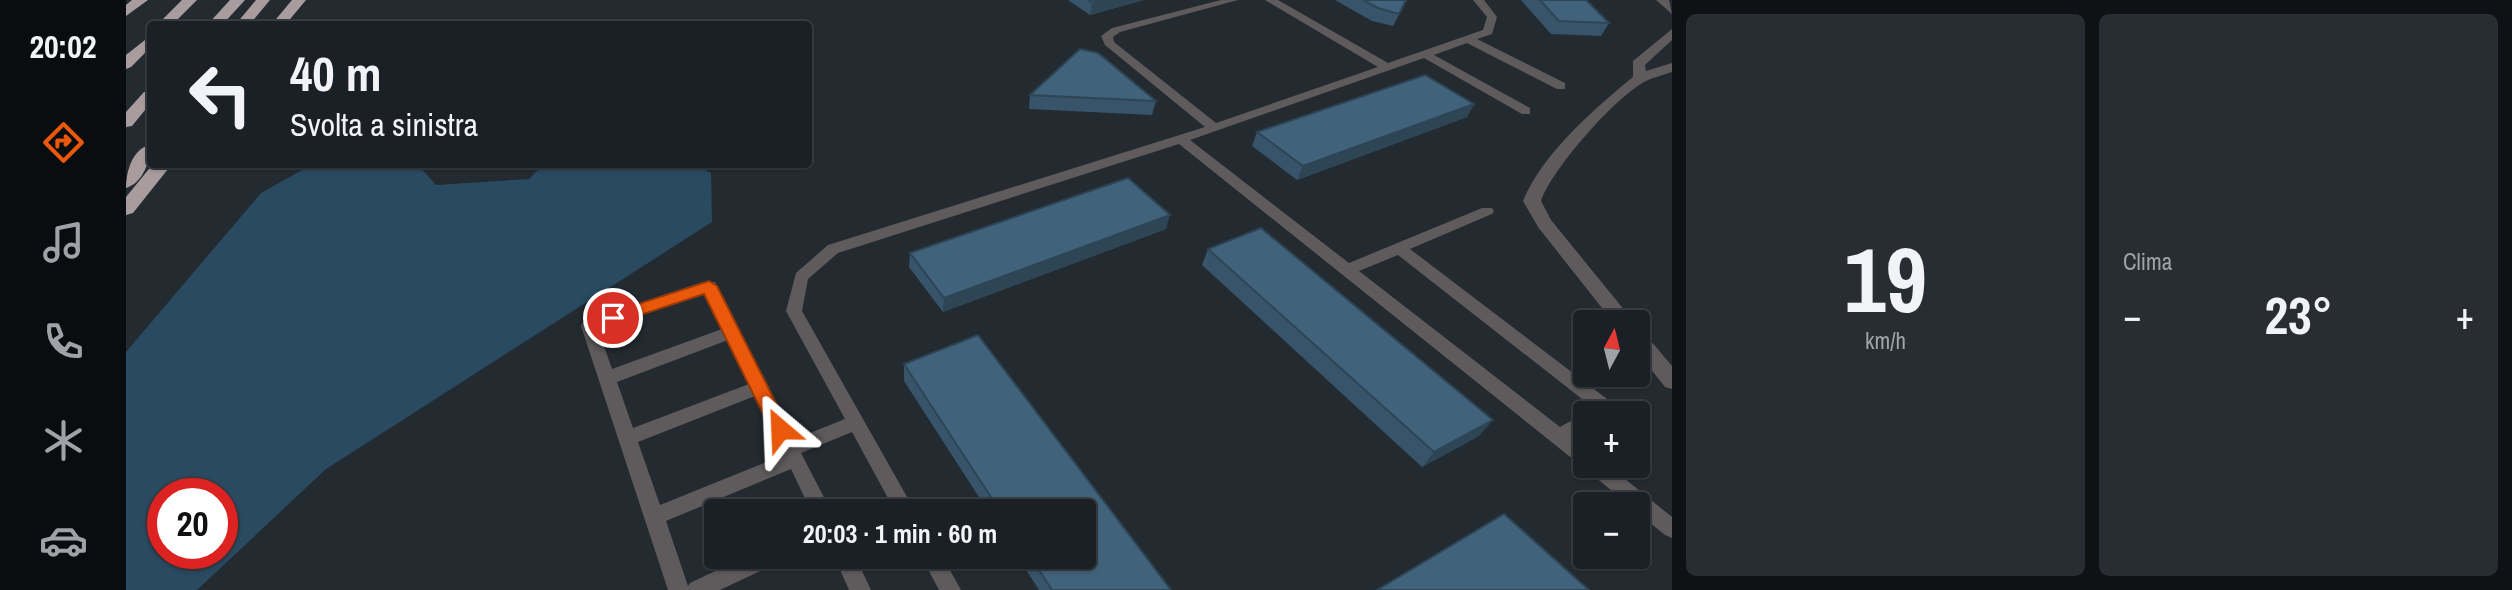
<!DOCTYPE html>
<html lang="it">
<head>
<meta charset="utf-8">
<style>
	:root { --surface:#1a2025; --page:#272d32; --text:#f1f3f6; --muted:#9fa3a7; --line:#383e42; --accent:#ea580c }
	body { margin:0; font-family:"Archivo Narrow",sans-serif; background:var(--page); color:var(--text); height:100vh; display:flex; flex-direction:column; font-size:26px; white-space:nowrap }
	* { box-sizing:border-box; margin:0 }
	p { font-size:23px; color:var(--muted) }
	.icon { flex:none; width:38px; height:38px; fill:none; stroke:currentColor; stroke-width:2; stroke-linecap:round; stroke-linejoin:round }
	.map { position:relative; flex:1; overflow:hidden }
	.side { display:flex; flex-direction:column; gap:14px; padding:14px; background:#0e1214; width:840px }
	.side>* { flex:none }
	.top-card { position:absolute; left:21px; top:21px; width:665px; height:147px; border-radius:7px; box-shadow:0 2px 5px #0004,0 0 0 2px var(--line); background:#1a2025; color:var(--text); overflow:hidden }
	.needle { width:46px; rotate:7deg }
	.buttons { position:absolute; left:1447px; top:310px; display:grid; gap:14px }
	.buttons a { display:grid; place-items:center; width:77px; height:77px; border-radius:7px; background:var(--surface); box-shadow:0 2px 5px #0004,0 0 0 2px var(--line); font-size:35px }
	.speed { position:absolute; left:21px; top:478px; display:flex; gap:14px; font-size:35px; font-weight:700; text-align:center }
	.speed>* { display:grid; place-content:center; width:91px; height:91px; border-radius:50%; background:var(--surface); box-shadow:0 2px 5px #0004,0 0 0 2px var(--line); line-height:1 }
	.speed .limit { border:10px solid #d22; background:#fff; color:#111 }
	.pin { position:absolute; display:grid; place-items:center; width:60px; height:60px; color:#fff; margin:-30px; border:4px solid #fff; border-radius:50%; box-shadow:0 2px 7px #0007 }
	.me { position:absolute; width:77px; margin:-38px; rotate:334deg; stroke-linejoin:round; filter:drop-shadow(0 0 5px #0008) }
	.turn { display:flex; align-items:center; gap:24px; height:147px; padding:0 28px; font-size:32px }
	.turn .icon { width:91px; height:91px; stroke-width:2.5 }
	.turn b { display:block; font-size:49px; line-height:60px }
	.big { font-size:52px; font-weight:700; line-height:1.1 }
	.side .widget { flex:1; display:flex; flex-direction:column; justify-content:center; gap:10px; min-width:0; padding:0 24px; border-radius:10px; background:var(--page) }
	.side .dial { align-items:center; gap:0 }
	.dial b { font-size:91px; line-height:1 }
	.heat { display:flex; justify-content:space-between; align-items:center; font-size:38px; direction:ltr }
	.side .tiles { flex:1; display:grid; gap:14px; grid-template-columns:repeat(2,1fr) }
	.trip { position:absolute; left:578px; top:499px; width:392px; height:70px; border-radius:7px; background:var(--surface); box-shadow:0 2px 5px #0004,0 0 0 2px var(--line); font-weight:700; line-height:70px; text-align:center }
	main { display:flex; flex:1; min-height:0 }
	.dock { display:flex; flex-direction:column; width:126px; justify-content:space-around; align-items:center; background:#0a0d0f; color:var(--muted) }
	.dock .icon { width:49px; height:49px }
	.dock .active { color:var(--accent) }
	.dock b { font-size:32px; color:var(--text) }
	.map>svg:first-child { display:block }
</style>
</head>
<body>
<main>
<nav class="dock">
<b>20:02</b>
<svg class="icon active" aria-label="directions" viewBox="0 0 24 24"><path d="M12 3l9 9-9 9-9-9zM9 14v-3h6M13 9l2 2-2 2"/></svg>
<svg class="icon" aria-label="music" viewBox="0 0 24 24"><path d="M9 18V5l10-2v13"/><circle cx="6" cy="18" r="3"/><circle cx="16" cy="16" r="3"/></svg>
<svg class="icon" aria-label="phone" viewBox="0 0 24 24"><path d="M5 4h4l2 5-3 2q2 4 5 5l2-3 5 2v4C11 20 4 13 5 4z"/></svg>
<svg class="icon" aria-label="climate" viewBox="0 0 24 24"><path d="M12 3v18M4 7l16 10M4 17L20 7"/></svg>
<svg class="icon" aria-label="car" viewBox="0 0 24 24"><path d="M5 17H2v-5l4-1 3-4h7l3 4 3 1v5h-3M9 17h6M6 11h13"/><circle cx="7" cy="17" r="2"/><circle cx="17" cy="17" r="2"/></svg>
</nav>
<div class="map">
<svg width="1546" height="590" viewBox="0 0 1546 590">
	<rect width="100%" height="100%" fill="#232b31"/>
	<path fill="#2a4a62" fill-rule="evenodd" d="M185 165H292L310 185 403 179 417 165H571L585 173 586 222 200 469 71 590H0V352L135 193ZM37 494H96V553H37Z"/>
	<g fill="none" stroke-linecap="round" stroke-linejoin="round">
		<g fill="#5f5a5b" fill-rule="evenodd">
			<path d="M1095 0H1112L994 32 987 37 988 42 1090 123 1252 67 1139 0H1152L1262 63 1357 30 1361 17 1347 0H1358L1371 17 1366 34 1351 39 1439 83V89H1431L1341 43 1308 55 1404 108V114H1396L1298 58 1064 140 1223 263 1356 208H1366L1368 211 1366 214 1284 249 1485 402 1488 407 1484 413H1460V429L1447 437 1460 447V466H1483L1546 517V538L1539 535 1512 513V504H1502L1463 472 1461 466H1460L1453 464 1053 144 712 253 682 279 676 311 789 511H769L726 432 675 453 705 511H685L665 469 540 521 562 586 564 583 621 556H654L651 563 594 590H542L455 326 457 322 577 282H589L669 439 719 419 660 311 670 273 702 245 1079 127 979 45 975 36 986 28ZM1272 255 1465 406 1461 412 1434 427 1233 271ZM579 293 596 329 486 369 472 329ZM602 340 623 384 507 428 491 382ZM629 396 658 455 534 505 512 442Z"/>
			<path d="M708 556H729L745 590H723Z"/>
			<path d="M795 556H816L835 590H813Z"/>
		</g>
		<g fill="#5f5a5b" fill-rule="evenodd">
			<path d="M1530 0H1543L1546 14Z"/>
			<path d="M1546 29V40L1519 65 1520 71 1546 63V72C1538 75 1528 77 1520 81 1490 96 1426 169 1415 201L1425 220 1508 322H1487L1412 227 1397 201C1416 154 1468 109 1507 77V61Z"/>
			<path d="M1512 331 1519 334 1546 366V389L1539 387 1512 353Z"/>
		</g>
		<g fill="#a99c9f" fill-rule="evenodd">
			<path d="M6 0H22L0 16V5Z"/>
			<path d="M56 0H71L47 24H32Z"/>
			<path d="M104 0H119L97 24H82Z"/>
			<path d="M130 0H144L124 24H110Z"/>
			<path d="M166 0H180L160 24H146Z"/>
			<path d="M24 36V48L5 67 0 69V55Z"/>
			<path d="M24 90V104L6 126 0 127V112L18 92Z"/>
			<path d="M24 145C25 160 17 183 0 188 0 172 6 149 24 145Z"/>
			<path d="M27 164H46L7 213 0 215V197Z"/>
		</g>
	</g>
	<g fill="#38546a">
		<path d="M942 0H1018L964 15Z"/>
		<path d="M1209 0H1281L1267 26 1246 21Z"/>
		<path d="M1395 0H1460L1483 23 1475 36 1425 34Z"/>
		<path d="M904 95 1030 101 1026 115 903 109Z"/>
		<path d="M1348 104 1341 117 1171 180 1126 146 1131 132Z"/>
		<path d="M1040 229 817 312 783 267 784 253Z"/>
		<path d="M1082 249 1353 436 1296 467 1076 265Z"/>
		<path d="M852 335 1045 590H913L891 556H957V511H862L778 381V364Z"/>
	</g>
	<g fill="#2e4556">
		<path d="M975 0H1018L964 15 966 3Z"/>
		<path d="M1280 0H1281L1267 26Z"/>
		<path d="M1348 104 1341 117 1171 180 1177 166Z"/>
		<path d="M1044 215 1040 229 817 312 818 298Z"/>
		<path d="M1367 420 1353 436 1296 467 1308 452Z"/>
	</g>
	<g fill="#41627b" stroke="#2e4556" stroke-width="2">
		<path d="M962 0H975L966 3Z"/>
		<path d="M1237 0H1280L1273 14 1252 8Z"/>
		<path d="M1414 0H1460L1483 23 1433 21Z"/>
		<path d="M954 49 972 53 1030 101 904 95Z"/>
		<path d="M1299 75 1348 104 1177 166 1131 132Z"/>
		<path d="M1002 178 1044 215 818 298 784 253Z"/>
		<path d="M1135 228 1367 420 1308 452 1082 249Z"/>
		<path d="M852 335 1045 590H926L904 556H957V511H874L778 364Z"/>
		<path d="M1378 514 1463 590H1251Z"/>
	</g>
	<path fill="#ea580c" stroke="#983908" stroke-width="2" d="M583 281 591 286 660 423 663 429 660 434H647L578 294 487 324 479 318 481 314Z"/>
</svg>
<div class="buttons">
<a><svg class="needle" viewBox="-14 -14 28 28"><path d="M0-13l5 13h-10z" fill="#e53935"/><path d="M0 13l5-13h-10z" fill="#9fa3a7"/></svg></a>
<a>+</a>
<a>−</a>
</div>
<div class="speed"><div class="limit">20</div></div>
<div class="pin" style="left:487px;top:318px;background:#d93025"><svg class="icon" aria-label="arrive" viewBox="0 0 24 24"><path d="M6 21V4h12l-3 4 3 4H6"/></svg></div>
<svg class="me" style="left:654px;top:429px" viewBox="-20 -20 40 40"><path d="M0-17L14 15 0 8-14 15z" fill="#ea580c" stroke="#fff" stroke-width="4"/></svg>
<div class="trip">20:03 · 1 min · 60 m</div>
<div class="top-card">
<div class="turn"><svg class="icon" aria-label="left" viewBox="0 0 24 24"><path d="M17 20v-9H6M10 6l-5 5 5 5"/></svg><div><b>40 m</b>Svolta a sinistra</div></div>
</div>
</div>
<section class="side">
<div class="tiles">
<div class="widget dial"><b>19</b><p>km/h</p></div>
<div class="widget"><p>Clima</p>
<div class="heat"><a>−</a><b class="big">23°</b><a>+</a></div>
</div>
</div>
</section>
</main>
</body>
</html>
